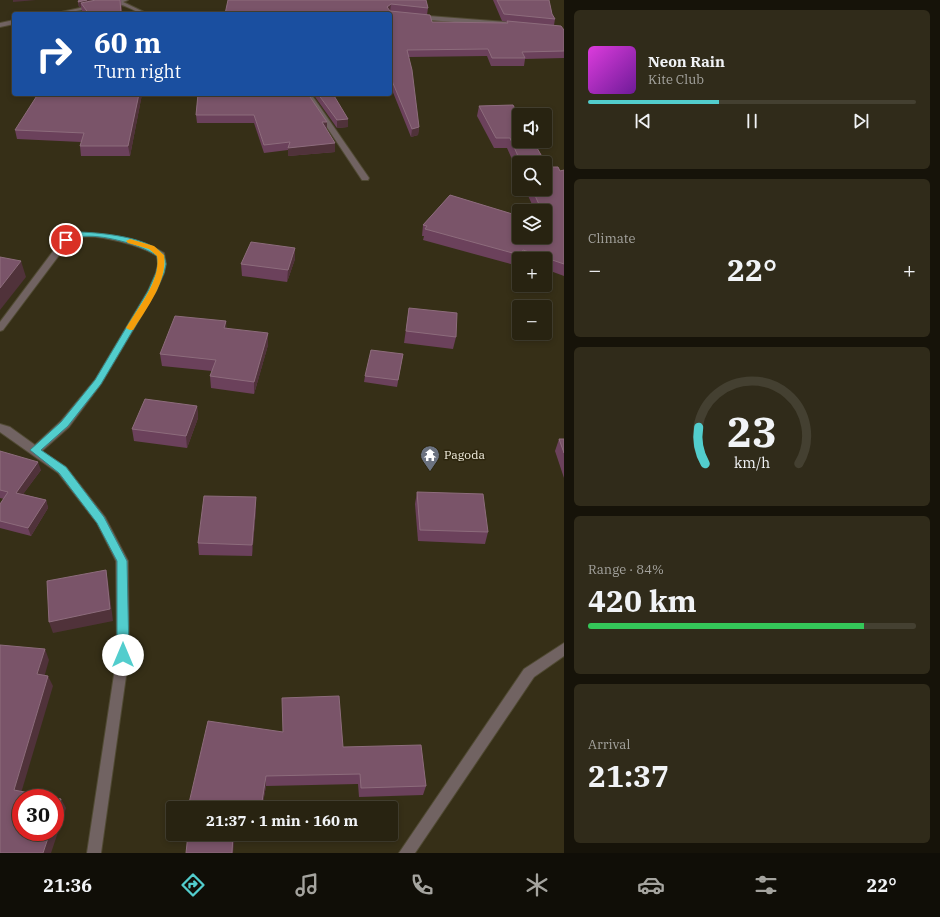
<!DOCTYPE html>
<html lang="en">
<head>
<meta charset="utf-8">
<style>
	:root { --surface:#282311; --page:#302b1a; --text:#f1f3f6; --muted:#a5a49f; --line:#444031; --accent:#52cdcd }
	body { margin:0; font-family:"IBM Plex Serif",serif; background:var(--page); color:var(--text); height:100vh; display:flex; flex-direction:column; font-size:15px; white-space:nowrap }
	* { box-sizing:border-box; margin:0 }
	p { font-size:13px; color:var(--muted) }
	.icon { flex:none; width:22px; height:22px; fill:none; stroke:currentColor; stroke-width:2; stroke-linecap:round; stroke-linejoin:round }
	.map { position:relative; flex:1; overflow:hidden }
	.details { display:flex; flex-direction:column; gap:10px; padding:10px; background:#161309; width:376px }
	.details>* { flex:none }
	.banner { position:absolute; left:12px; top:12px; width:380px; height:84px; border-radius:4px; box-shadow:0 2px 6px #0003,0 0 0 1px var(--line); background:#1a4fa0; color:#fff; overflow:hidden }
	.buttons { position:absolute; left:512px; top:108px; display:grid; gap:8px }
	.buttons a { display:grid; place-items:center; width:40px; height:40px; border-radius:4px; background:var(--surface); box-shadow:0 2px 6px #0003,0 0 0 1px var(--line); font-size:20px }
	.speed { position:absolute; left:12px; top:789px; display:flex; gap:8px; font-size:20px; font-weight:700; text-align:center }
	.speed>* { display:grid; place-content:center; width:52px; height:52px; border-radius:50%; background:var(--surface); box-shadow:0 2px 6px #0003,0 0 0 1px var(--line); line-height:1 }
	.speed .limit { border:6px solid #d22; background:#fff; color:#111 }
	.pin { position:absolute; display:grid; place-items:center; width:34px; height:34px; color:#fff; margin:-17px; border:2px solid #fff; border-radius:50%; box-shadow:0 1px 4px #0007 }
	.me { position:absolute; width:44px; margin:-22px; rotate:0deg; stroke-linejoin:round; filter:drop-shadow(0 0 3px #0008) }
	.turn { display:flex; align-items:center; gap:14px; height:84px; padding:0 16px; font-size:18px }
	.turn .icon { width:52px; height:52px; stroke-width:2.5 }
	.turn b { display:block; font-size:28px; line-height:34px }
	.big { font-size:30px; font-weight:800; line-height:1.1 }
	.details .widget { flex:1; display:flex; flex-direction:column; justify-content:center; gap:6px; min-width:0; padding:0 14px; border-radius:6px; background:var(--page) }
	.details .dial { align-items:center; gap:0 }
	.dial svg { height:104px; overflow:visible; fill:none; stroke:var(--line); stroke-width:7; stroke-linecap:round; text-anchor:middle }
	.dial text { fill:var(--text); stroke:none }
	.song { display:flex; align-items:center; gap:12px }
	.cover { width:48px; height:48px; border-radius:6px; background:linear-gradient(135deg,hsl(300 70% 55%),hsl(280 70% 35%)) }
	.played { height:4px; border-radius:2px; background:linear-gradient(90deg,var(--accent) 40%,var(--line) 40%) }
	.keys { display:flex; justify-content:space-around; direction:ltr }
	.heat { display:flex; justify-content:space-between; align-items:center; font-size:22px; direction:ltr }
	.charge { height:6px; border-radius:3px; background:linear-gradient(90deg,#34c759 84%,var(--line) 0) }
	.trip { position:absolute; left:166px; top:801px; width:232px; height:40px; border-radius:4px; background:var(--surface); box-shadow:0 2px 6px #0003,0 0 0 1px var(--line); font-weight:800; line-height:40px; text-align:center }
	.tabs { display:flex; height:64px; justify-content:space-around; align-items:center; background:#100e07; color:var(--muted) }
	.tabs .icon { width:28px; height:28px }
	.tabs .active { color:var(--accent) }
	.tabs b { font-size:18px; color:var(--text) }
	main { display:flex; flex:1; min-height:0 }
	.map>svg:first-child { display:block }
</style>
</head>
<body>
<main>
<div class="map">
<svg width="564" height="853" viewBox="0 0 564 853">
	<rect width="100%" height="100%" fill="#362f17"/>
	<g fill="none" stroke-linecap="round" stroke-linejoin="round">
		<g stroke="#504a33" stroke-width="2">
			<g id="minor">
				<path d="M117 0H128L123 2 148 14C136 14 125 3 115 4 94 5 74 14 52 14Z"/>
				<path d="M390 13 506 22 509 24 506 26 390 17V14H388Z"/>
				<path d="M14 20V24L0 27V23Z"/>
				<path d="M305 94H311L369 178 368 180H362Z"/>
				<path d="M80 233C106 233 142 238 164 253L166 264 164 273 156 291 101 384 69 427 42 451 66 467 105 517 128 561 129 655 101 853H87L117 655 116 561 97 523 58 473 0 432V424L10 427 35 445 61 421 95 380 148 291 156 273 158 264 157 256C142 246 99 234 81 237 77 238 73 240 69 242L3 330 0 331V322L63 238Z"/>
				<path d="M564 643V656L534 677 415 853H399L524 669Z"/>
			</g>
		</g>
		<use href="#minor" fill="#716362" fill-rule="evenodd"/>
	</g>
	<g fill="#6b415b">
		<path d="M121 0 122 14H84L82 11 81 6 79 7 78 2Z"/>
		<path d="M228 0H426L428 8 427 15 432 22 507 23V22L502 21 493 0H549L552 14 555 19 554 25 564 30V58L525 59 524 66H491L487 56 409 57 419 127 418 135 411 137 390 85V14Z"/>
		<path d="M142 94 130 156H81L80 146 81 142 17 139 15 130Z"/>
		<path d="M198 94 327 122 326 130 335 152 288 156V150L264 153 254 123H197L196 115Z"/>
		<path d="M313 94H333L348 127 337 128Z"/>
		<path d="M513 105 519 116V141H533L548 167H558L560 171 564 170V276L545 269V259H519V264L518 266 423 240 424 236H422L423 225 450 195 519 216V237H545V211H535L525 189H545V163H519V175L507 148H494L477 116 479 106Z"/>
		<path d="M295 248V259L287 282 242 276 241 264Z"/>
		<path d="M409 308 456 337 453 349 404 343Z"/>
		<path d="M226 321V328L268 345 254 394 211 388 210 376 212 371 162 366 160 354Z"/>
		<path d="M403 354 397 387 364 382 365 376Z"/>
		<path d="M197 406 198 418 187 448 134 441 132 429Z"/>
		<path d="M559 439H564V478L555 451Z"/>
		<path d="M0 451 41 470 23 494 46 500 48 508 31 536 0 528V504L4 499 0 498Z"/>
		<path d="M417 492 488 532 485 544 418 541 415 504Z"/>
		<path d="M256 497V509L252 556 199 555 198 543Z"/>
		<path d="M343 747 426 786 423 795 359 797 358 784 266 786 262 808H190L189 803Z"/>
	</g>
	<g fill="#50323a">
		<path d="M13 0H36L13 2Z"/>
		<path d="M87 0H113L81 3V6L79 7 78 2Z"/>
		<path d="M391 4 390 12 387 7Z"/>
		<path d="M139 94H142L130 156 128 146Z"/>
		<path d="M348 119V127L337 128V120Z"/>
		<path d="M322 122H327V130H321Z"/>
		<path d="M419 127 418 135 411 137 412 129Z"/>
		<path d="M335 143V152L288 156V148Z"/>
		<path d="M295 248V259L287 282 288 270Z"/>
		<path d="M523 250 521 259H520V255Z"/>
		<path d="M21 261 26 277 0 310V288Z"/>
		<path d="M226 321 227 333 224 328Z"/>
		<path d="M268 333V345L254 394V382Z"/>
		<path d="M197 406 198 418 187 448 186 436Z"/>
		<path d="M38 462 41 470 18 501 16 493Z"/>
		<path d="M256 497V509L252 556V545Z"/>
		<path d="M46 500 48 508 31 536 28 528Z"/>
		<path d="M106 570 108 581 113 621 53 633 49 622Z"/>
		<path d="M45 649 49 660 42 685 37 674Z"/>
		<path d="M48 676 53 686 19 800 14 790Z"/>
		<path d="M266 776V786L262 808H261Z"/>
		<path d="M61 799 66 808 51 853H43L50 832H55V817Z"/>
		<path d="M233 834H235L233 853H232Z"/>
	</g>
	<g fill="#7a5469" stroke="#8d6c7c">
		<path d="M79 0H87L78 2Z"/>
		<path d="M96 0H120L121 14H89L81 3Z"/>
		<path d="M228 0H426L428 8 391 4 387 7 390 11 430 15 432 22 508 23 507 21 561 26 564 30V51L522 52 525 58H492L488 49 407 50 412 70 419 127 412 129 390 76V14H225Z"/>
		<path d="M497 0H549L552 14 555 19 504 14Z"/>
		<path d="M38 94H139L128 146H80L84 133 15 130Z"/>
		<path d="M198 94H308L327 122H322L335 143 288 148 290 142 264 145 254 115H196Z"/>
		<path d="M318 94H333L348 119 337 120Z"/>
		<path d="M513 105 519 116V141H533L548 167H558L560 171 564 170V264L523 250 520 255 425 229 427 226 423 225 450 195 519 216V237H545V224L548 225 545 218V211H542L532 189H545V163H521L510 138H496L479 106Z"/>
		<path d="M251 242 295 248 288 270 241 264Z"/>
		<path d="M0 257 21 261 0 288Z"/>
		<path d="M409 308 457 313 456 337 406 331Z"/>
		<path d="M175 316 226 321 224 328 268 333 254 382 210 376 216 360 160 354Z"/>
		<path d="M371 350 403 354 398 380 365 376Z"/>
		<path d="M145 399 197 406 186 436 132 429Z"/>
		<path d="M559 439H564V453Z"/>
		<path d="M0 451 38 462 16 493 46 500 28 528 0 521V504L8 492 0 490Z"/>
		<path d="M417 492 483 494 488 532 420 530Z"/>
		<path d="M204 496 256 497 252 545 198 543Z"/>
		<path d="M106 570 110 609 49 622 47 581Z"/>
		<path d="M0 645 45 649 37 674 48 676 14 790 61 799 55 817V798H21V832H50L43 853H0Z"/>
		<path d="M339 696 343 747 421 745 426 786 361 788 360 774 266 776 261 808H191L192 803H189L208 721 283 732 282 698Z"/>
		<path d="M188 834H233L232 853H186Z"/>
	</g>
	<path fill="#52cdcd" stroke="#358585" d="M80 232C104 233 148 237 164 255L166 264 164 273 156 291 101 384 68 426 41 450 66 467 104 517 127 561 129 655 127 659 123 660 119 659 117 655V561L97 523 59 473 30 450 61 422 95 380 148 291 156 273 158 264 157 256C143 245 99 233 80 237 76 238 71 241 66 243L62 240Z"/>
	<path fill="#f59e0b" d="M130 239 154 246 164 255C168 281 146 309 133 330H130L126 328C138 307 161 281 157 256L149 249 128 243 126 241Z"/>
	<defs>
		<g id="temple-pin" transform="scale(1)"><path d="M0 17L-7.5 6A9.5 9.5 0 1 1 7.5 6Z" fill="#6b7280" stroke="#2c250d"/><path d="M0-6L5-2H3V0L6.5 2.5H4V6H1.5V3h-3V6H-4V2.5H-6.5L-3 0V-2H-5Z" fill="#fff"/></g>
	</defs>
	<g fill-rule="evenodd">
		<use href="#temple-pin" x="430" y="455"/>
	</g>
	<g text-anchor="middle" stroke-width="3" stroke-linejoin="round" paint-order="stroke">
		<g font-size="12" fill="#f3efe0" stroke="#2c250d" text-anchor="start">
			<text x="444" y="459">Pagoda</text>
		</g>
	</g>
</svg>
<div class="buttons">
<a><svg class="icon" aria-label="sound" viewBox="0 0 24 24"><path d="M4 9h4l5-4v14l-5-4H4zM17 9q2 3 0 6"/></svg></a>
<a><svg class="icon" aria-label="search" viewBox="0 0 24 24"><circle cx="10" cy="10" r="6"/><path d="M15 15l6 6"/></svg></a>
<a><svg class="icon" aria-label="layers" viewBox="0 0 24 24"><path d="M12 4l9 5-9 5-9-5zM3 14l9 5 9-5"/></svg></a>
<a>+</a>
<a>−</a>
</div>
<div class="speed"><div class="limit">30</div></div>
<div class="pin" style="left:66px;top:240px;background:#d93025"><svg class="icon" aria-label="arrive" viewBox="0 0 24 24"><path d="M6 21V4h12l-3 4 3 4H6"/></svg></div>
<svg class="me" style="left:123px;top:655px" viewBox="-20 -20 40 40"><circle r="19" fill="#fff"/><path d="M0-13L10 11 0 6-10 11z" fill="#52cdcd"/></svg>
<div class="trip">21:37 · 1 min · 160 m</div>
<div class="banner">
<div class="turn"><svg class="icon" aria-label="right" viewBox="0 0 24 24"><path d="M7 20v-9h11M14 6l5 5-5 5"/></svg><div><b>60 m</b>Turn right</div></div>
</div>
</div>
<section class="details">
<div class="widget">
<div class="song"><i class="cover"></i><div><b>Neon Rain</b><p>Kite Club</p></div></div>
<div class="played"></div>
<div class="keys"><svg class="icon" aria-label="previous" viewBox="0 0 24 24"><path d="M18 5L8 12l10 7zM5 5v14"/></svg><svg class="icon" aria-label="pause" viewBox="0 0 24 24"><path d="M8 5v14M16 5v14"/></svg><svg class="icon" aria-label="next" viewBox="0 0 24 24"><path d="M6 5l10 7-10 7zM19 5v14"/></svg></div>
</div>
<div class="widget"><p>Climate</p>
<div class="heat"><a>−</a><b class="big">22°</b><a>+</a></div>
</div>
<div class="widget dial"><svg viewBox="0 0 100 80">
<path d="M14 69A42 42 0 1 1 86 69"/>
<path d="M14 69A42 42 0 0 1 9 41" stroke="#52cdcd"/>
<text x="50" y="56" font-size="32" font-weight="700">23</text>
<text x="50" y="72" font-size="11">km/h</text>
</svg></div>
<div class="widget"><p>Range · 84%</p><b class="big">420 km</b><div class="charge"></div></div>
<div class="widget"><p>Arrival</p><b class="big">21:37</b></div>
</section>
</main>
<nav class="tabs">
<b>21:36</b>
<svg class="icon active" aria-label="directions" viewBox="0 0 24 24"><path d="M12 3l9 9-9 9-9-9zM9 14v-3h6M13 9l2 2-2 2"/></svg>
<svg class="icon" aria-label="music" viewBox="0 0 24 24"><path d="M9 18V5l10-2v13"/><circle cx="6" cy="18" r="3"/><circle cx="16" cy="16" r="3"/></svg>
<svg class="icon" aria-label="phone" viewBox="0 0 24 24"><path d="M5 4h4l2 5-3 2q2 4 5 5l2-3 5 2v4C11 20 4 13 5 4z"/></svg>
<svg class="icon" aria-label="climate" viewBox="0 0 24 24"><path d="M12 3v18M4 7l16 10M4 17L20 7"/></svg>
<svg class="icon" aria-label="car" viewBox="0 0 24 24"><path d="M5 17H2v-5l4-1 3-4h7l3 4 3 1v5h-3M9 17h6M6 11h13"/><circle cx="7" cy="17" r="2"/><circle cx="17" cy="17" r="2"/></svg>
<svg class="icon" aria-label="filters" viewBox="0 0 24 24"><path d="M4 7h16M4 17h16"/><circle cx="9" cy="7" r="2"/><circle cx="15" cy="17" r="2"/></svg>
<b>22°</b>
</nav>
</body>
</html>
